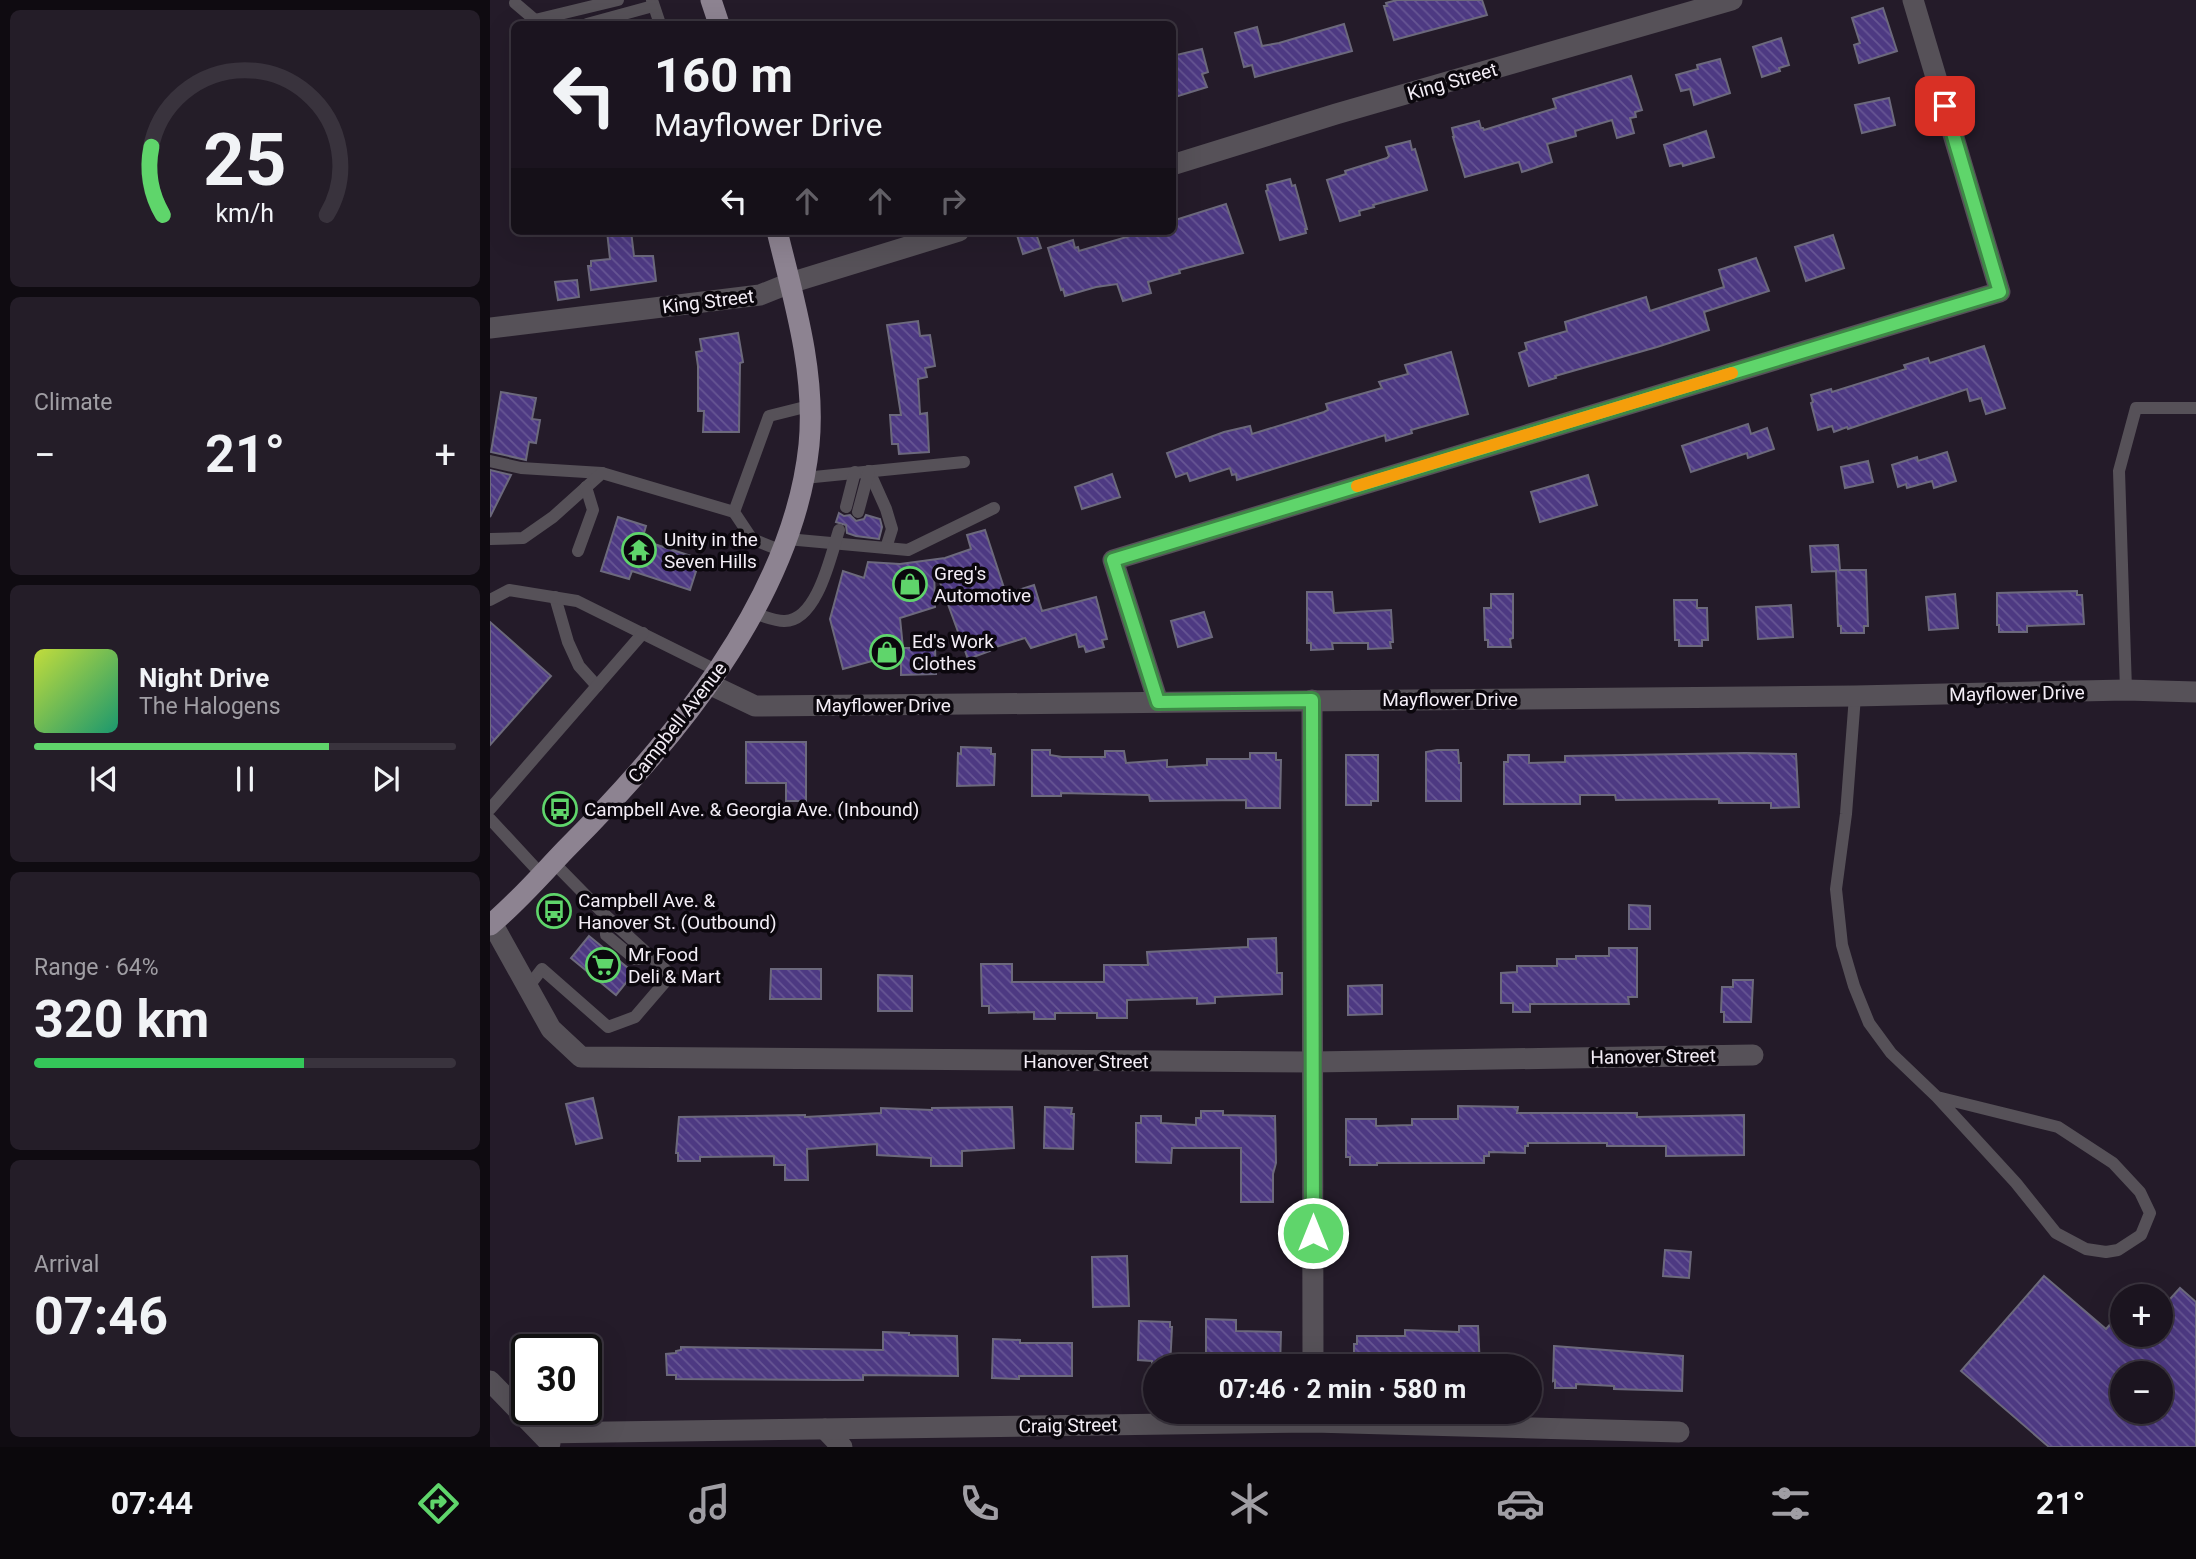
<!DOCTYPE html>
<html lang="en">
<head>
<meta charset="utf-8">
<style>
	:root { --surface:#1b141f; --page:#241d28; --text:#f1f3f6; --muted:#a09ea4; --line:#39333d; --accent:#5fd56b }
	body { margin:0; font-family:Roboto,sans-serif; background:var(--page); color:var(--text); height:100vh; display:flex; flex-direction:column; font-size:26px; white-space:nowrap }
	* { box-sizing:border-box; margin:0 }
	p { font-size:23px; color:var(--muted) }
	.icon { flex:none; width:38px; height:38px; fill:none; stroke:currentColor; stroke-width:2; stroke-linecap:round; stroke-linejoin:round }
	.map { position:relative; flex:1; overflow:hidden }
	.side { display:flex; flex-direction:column; gap:10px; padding:10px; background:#0f0b11; width:490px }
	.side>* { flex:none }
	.hud { position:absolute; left:21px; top:21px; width:665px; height:214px; border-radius:10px; box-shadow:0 7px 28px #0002,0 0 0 2px var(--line); background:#1b141f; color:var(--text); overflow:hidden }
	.tools { position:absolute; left:1620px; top:1284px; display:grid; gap:14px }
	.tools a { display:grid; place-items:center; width:63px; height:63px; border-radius:50%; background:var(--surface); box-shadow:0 7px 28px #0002,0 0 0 2px var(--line); font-size:35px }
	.speed { position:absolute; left:21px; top:1334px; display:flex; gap:14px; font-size:35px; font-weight:700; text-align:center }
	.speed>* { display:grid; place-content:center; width:91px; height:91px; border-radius:50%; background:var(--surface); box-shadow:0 7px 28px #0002,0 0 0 2px var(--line); line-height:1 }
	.speed .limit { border:4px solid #111; border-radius:10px; background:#fff; color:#111 }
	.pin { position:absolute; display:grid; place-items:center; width:60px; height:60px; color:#fff; margin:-30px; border-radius:14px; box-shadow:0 4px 10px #0006 }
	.me { position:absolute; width:77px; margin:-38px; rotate:0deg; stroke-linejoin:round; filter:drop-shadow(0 0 5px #0008) }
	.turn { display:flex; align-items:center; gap:24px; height:147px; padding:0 28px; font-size:32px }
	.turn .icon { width:91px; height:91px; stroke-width:2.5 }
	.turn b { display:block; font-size:49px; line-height:60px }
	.lanes { display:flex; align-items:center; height:66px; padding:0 28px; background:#0003; justify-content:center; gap:35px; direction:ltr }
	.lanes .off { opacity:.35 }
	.big { font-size:52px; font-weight:700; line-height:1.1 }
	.side .tile { flex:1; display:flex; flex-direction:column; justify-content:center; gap:10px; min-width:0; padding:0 24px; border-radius:10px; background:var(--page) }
	.side .dial { align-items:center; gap:0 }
	.dial svg { height:182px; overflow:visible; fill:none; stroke:var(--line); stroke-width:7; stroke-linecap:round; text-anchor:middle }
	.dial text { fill:var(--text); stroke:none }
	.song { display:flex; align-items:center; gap:21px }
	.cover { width:84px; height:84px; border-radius:10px; background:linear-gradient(135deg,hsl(70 70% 55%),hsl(160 70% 35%)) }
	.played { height:7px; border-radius:4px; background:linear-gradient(90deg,var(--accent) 70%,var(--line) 70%) }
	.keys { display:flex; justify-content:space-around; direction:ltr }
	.heat { display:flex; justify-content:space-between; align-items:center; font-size:38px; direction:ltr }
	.charge { height:10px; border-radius:5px; background:linear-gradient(90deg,#34c759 64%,var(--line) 0) }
	.trip { position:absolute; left:653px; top:1354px; width:399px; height:70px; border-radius:35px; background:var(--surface); box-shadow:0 7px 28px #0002,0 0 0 2px var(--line); font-weight:700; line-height:70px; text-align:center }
	.tabs { display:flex; height:112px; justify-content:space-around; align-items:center; background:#0b080c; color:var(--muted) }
	.tabs .icon { width:49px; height:49px }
	.tabs .selected { color:var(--accent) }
	.tabs b { font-size:32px; color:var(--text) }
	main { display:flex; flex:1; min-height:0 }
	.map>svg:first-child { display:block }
</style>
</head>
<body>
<main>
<section class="side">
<div class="tile dial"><svg viewBox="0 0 100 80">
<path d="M14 69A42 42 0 1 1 86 69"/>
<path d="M14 69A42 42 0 0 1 9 39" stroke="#5fd56b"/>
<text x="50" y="56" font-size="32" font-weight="700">25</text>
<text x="50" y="72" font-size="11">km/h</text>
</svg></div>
<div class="tile"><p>Climate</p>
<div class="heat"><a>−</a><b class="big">21°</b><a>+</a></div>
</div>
<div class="tile">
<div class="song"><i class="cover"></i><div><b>Night Drive</b><p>The Halogens</p></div></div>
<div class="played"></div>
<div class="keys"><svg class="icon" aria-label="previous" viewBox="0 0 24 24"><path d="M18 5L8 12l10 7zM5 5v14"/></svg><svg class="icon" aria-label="pause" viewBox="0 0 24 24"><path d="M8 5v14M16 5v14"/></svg><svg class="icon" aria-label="next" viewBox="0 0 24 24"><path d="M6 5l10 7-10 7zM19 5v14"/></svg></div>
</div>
<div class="tile"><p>Range · 64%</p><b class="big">320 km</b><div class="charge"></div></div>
<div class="tile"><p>Arrival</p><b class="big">07:46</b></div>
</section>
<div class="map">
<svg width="1706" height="1447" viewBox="0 0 1706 1447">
	<defs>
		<pattern id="building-back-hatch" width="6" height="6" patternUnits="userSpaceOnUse" patternTransform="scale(1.75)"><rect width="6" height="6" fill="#4d3982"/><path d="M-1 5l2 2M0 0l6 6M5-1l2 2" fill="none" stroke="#675694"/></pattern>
	</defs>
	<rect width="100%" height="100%" fill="#241b29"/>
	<g fill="url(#building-back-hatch)" stroke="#6c697c" stroke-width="2" fill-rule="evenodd">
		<path d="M907 0H992L997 15 904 40 894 6H897L896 3Z"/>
		<path d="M1393 8 1407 51 1369 63 1364 45 1370 43 1362 18Z"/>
		<path d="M854 24 862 51 765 77 762 65 754 67 745 33 767 27 772 46 789 43Z"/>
		<path d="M1291 38 1299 65 1289 68 1290 71 1272 77 1263 47Z"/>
		<path d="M712 49 718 72 712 74 717 87 682 98V56Z"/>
		<path d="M1230 59 1240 93 1204 105 1200 89 1191 91 1186 75 1208 69 1207 65Z"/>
		<path d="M1141 76 1152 110 1145 112 1146 117 1140 118 1144 133 1127 138 1122 120 1085 131 1086 136 1057 144 1062 162 1032 172 1029 162 975 177 963 137H964L962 128 989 121 991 128H993L994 130 1066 108 1063 99Z"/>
		<path d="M1399 98 1405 125 1372 133 1365 105Z"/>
		<path d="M1216 131 1224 157 1193 166 1192 163 1180 166 1174 145Z"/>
		<path d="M920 141 922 150 925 149 937 190 883 205 884 207 869 211 870 215 850 221 837 180 856 174 855 171 897 158 899 156 896 147Z"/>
		<path d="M800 179 802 186 805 185 817 229H815L816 233 790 240 776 191 778 190 777 185Z"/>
		<path d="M736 204 753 253 689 270 690 273 658 282 661 293 633 301 627 284 606 287 575 296 573 289 571 290 558 248 583 240 585 248 588 247 589 251 657 231H682V221Z"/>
		<path d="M117 231H141L144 256H163L166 281 101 290 98 266H101V261L120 259Z"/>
		<path d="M538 231H545L551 248 533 254 527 235Z"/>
		<path d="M1343 235 1354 268 1316 281 1305 247Z"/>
		<path d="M1266 258 1279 291 1214 312 1219 330 1167 347 1065 376 1066 378 1039 386 1029 353 1037 350 1035 343 1077 331 1075 322 1156 297 1160 311 1234 287 1229 270Z"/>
		<path d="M87 280 89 297 68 300 65 282Z"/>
		<path d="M428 321 430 336 440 335 445 366 435 368 437 377 428 379 430 414 437 413 439 452 409 454 408 444H402L400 415H411L397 325Z"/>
		<path d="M248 333 253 362 250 363 249 432H213L214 411H208V366L206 352 212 351 210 339Z"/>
		<path d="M1494 346 1515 408 1496 414 1491 398 1480 401 1477 389 1358 429 1357 427 1344 432 1342 426 1328 430 1321 403 1323 402 1321 395 1341 389 1342 392 1416 369 1414 365 1438 358 1440 363Z"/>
		<path d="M961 352 978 414 921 430 922 433 896 441 895 435 747 480 746 474 742 475 740 468 700 481 697 473 686 477 677 453 734 432 760 426 762 434 834 412 838 410 836 404 892 388 889 382 918 374 915 365Z"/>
		<path d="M11 392 46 398 42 419 50 420 46 443 39 442 36 460 1 452Z"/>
		<path d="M1258 424 1261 434 1277 428 1284 449 1258 458 1257 453 1201 472 1192 446Z"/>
		<path d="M1457 452 1466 481 1444 488 1442 481 1417 488 1416 484 1408 487 1402 465 1427 457 1428 461Z"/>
		<path d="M1378 461 1383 482 1355 488 1351 467Z"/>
		<path d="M0 470 21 475 0 517Z"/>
		<path d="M622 474 630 497 592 509 585 487Z"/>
		<path d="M1098 475 1107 505 1050 522 1041 492Z"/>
		<path d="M349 513 354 516 360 515 366 521 374 519 376 515 390 519 392 527 389 539 366 536 357 533 356 525 346 522Z"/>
		<path d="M128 517 156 526 152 540 210 559 200 590 142 571 139 579 111 571Z"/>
		<path d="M495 530 516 594 544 585 552 611 606 597 617 639 612 640 614 647 596 652 594 646 589 647 586 634 541 648 535 638 499 649 500 651 478 659 444 566 445 607 410 618 413 648H445L446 674 411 675V653L353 669 340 619 353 571 374 578 378 562 410 564 455 558 481 549 477 535Z"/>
		<path d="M1348 545 1350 570H1376L1378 626H1374V633H1351V626H1348L1346 571 1322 572 1320 546Z"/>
		<path d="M1587 591V595H1592L1594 624 1537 626V632H1509V625H1507V593Z"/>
		<path d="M817 592H842L844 613 901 610 903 642H900L901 648 878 649V643H842L843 649 821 650V643H817Z"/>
		<path d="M1001 594H1023V638L1020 639 1021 647H998V640H995L994 608H1001Z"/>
		<path d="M1465 594 1468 628 1439 630 1436 597Z"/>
		<path d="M1184 600H1207V608H1217L1218 640H1212V646H1189V640H1185Z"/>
		<path d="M1301 605 1303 637 1268 639 1266 607Z"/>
		<path d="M714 612 722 637 688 647 681 621Z"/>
		<path d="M0 622 61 676 0 745Z"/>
		<path d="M256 742H316V801H296V783H256Z"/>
		<path d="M471 747 501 748V754H505L504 785 467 786 468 753 471 754Z"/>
		<path d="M542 750H560V755L572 757H615V751H634L636 763 677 760V767L717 765V759H760V753H786V760H791L790 808H756V800L660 801 659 795 571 793V796H542Z"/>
		<path d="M947 750H968L969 763H971V801H936V752Z"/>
		<path d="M1255 753 1306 754 1309 807 1281 808V803H1229V799L1126 800 1125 795H1090V804H1014V762H1018V755H1039V763L1075 762V756Z"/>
		<path d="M856 755H888V801H881V805H856Z"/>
		<path d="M1139 905 1160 906V929H1139Z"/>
		<path d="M99 936 144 973 126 995 81 958Z"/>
		<path d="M786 938 787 973H792V994L725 997V1003L707 1004V998L637 1000V1018H607V1013H565V1019H544V1012L499 1013V1006H492L491 964H522V982H614V965H658L657 952 758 947V939Z"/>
		<path d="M1119 948H1147V997H1138L1139 1004H1040V1012H1023V1003H1011V973L1027 972V966H1067V959H1086V956H1119Z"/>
		<path d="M281 969H331V999H280Z"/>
		<path d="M388 975 422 976V1011H388Z"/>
		<path d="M1243 980H1263L1261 1022H1234V1012H1231L1232 987H1243Z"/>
		<path d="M892 985V1014L858 1015V986Z"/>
		<path d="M103 1098 112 1138 86 1144 76 1104Z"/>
		<path d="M968 1106 1028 1107 1027 1113H1147V1117L1254 1115V1155L1176 1156V1146H1117V1143H1038V1146H1035V1153L999 1152V1156H994V1163H887V1165H860V1157H856V1119H886V1126L922 1125V1119H968Z"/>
		<path d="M522 1107 524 1148 472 1151V1166H441V1158L387 1155V1144L317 1149 318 1180H295V1165H284V1156L210 1157V1161H188V1153H186L189 1117 315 1115V1117L391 1113V1108L442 1110V1108Z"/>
		<path d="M555 1107 582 1108 581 1114H584L583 1149 554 1148Z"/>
		<path d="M711 1111H733V1115L785 1116 786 1163 783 1174V1202H751V1148H682L681 1163 646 1162V1123H651V1116H671V1123L706 1125V1118H711Z"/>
		<path d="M1175 1250 1201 1252 1199 1278 1173 1276Z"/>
		<path d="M637 1256 639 1306 603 1307 602 1257Z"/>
		<path d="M1554 1276 1616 1329 1633 1310V1335H1671V1309L1690 1288 1706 1302V1447H1559L1471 1371ZM1633 1374H1671V1412H1633Z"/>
		<path d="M716 1319 746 1320V1331L791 1332 790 1367H727L728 1361H716Z"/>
		<path d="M649 1321 680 1322V1327H682L680 1367H662V1361L648 1360Z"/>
		<path d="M969 1326H988L990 1367H864V1344H867V1336H915V1330L969 1332Z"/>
		<path d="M393 1332 419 1333V1335L467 1336 468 1376 373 1375V1380H347L186 1379V1375H177L176 1354 186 1353V1351L191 1350V1347L393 1350Z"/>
		<path d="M503 1339 530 1340V1343H582V1376H529V1379L502 1378Z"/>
		<path d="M1064 1346 1193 1356 1192 1391 1124 1389V1386L1086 1384V1388H1065V1380L1063 1381Z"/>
	</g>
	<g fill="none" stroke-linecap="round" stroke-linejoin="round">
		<g stroke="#565158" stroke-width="12">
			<path d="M162 0 170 24"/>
			<path d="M25 3 45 20 128 0"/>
			<path d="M97 24 163 6"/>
			<path d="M0 461 31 468 112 473"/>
			<path d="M379 471 396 509 402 529 396 548"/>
			<path d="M314 478 474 462"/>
			<path d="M356 507 365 472"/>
			<path d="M368 512 379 471"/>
			<path d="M0 539 33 538 63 517 112 473 244 512"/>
			<path d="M297 539 418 550 504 508"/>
			<path d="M88 551 103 510 96 487"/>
			<path d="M292 551 262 539 244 512 279 416 319 406"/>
			<path d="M65 597 78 642 89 666 107 686"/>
			<path d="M0 600 19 590 87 601 228 671"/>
			<path d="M262 613C271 615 284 621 294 621 327 622 341 555 349 530"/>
			<path d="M1636 690 1629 471 1646 408H1706"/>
			<path d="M1365 696 1356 814 1346 889 1352 945 1364 986 1379 1023 1401 1053 1447 1097 1526 1183 1566 1233 1596 1249 1616 1252 1628 1250 1651 1235 1660 1213 1650 1192 1623 1163 1568 1127 1447 1097"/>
			<path d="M0 809 153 633"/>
			<path d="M0 819 51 874"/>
			<path d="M115 915 116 935 145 959 161 958"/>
			<path d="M38 987 52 969 118 1027 145 1017 181 975 115 915 63 862"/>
		</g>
		<g stroke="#565158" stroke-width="21">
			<path d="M682 165 846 114 1242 0"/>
			<path d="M0 328 270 295 300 283 469 231"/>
			<path d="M822 700 823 1367"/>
			<path d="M668 702 623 560 1510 292 1423 0"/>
			<path d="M2 923 61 1029 91 1057 823 1062 1263 1055"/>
			<path d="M0 1381 60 1443"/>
			<path d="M335 1429 352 1447"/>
			<path d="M51 1433 823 1422 1189 1432"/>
		</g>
		<path stroke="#565158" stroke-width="21" d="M219 684 265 706 1365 696 1636 690 1706 692"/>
		<g stroke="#8d8391" stroke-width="21">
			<path d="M221 0 229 24"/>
			<path d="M0 925C27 903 51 875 75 850 181 744 303 600 319 445 326 373 304 300 287 231"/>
		</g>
	</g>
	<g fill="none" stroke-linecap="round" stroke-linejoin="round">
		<g stroke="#3e8a46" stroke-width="18">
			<path id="route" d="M823 1233 822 700 668 702 623 560 1510 292 1455 106"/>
		</g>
		<use href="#route" stroke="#5fd56b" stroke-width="12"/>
		<path stroke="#f59e0b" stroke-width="12" d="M867 486 1242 373"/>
	</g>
	<defs>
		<g id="temple-ring" transform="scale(1.75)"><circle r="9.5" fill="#0b070d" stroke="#5fd56b" stroke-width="1.5"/><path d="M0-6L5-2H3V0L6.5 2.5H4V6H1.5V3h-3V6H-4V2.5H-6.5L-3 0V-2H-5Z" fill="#5fd56b"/></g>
		<g id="shop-ring" transform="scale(1.75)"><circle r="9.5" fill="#0b070d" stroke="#5fd56b" stroke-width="1.5"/><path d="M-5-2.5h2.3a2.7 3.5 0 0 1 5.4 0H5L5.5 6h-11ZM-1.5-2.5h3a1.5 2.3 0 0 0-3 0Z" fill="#5fd56b"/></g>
		<g id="bus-ring" transform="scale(1.75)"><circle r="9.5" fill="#0b070d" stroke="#5fd56b" stroke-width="1.5"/><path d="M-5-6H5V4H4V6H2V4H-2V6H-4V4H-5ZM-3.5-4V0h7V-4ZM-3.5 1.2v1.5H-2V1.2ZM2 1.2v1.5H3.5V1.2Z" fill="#5fd56b"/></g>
		<g id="supermarket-ring" transform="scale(1.75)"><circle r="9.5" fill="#0b070d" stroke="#5fd56b" stroke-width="1.5"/><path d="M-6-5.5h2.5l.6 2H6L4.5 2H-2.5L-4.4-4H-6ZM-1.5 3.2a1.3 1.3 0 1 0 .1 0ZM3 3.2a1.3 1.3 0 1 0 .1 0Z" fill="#5fd56b"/></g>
	</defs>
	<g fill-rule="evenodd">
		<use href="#temple-ring" x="149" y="550"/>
		<use href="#shop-ring" x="420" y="584"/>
		<use href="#shop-ring" x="397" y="652"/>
		<use href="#bus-ring" x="70" y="809"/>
		<use href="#bus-ring" x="64" y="911"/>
		<use href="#supermarket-ring" x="113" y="965"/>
	</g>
	<g text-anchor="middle" stroke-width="7" stroke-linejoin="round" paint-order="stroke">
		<g font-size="19" fill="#f3edf6" stroke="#0b070d">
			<text transform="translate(962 81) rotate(-16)" y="7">King Street</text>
			<text transform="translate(218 301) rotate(-7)" y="7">King Street</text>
			<text transform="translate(1527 693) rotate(-1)" y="7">Mayflower Drive</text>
			<text x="960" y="706">Mayflower Drive</text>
			<text x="393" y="712">Mayflower Drive</text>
			<text transform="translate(187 722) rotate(-52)" y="7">Campbell Avenue</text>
			<text transform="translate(1163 1056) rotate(-1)" y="7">Hanover Street</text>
			<text x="596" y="1068">Hanover Street</text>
			<text transform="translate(578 1425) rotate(-1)" y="7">Craig Street</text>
		</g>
		<g font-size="19" fill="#f3edf6" stroke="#0b070d" text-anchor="start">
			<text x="174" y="546">Unity in the<tspan x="174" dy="22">Seven Hills</tspan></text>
			<text x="444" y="580">Greg's<tspan x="444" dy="22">Automotive</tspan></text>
			<text x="422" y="648">Ed's Work<tspan x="422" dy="22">Clothes</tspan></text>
			<text x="94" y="816">Campbell Ave. &amp; Georgia Ave. (Inbound)</text>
			<text x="88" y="907">Campbell Ave. &amp;<tspan x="88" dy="22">Hanover St. (Outbound)</tspan></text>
			<text x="138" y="961">Mr Food<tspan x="138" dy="22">Deli &amp; Mart</tspan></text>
		</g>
	</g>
</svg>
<div class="tools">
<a>+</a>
<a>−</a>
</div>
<div class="speed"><div class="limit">30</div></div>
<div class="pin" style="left:1455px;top:106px;background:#d93025"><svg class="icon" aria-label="arrive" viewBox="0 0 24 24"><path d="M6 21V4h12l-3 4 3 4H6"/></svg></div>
<svg class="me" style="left:823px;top:1233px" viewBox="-20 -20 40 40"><circle r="17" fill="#5fd56b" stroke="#fff" stroke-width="3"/><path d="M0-11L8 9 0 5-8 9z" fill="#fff"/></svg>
<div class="trip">07:46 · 2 min · 580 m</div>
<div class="hud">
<div class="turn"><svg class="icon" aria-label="left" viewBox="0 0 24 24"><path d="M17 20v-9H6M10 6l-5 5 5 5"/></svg><div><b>160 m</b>Mayflower Drive</div></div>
<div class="lanes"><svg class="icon" aria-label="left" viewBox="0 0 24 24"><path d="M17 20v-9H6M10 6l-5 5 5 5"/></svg><svg class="icon off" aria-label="ahead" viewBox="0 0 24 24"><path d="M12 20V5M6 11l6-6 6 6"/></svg><svg class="icon off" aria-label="ahead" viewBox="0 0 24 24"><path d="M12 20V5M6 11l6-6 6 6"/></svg><svg class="icon off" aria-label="right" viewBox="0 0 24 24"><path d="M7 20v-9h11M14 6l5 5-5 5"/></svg></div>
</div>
</div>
</main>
<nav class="tabs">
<b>07:44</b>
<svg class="icon selected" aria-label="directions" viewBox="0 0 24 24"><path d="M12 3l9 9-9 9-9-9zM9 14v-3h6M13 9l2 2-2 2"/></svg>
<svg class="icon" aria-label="music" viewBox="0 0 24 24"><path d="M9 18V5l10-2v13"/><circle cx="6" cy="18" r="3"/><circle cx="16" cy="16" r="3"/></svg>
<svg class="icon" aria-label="phone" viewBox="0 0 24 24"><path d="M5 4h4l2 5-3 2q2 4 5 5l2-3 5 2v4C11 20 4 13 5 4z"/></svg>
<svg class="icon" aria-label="climate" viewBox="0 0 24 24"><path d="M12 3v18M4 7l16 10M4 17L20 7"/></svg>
<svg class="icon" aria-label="car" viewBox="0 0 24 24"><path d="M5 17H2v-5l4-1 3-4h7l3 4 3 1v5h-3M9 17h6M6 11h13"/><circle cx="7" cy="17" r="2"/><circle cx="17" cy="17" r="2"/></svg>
<svg class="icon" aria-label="filters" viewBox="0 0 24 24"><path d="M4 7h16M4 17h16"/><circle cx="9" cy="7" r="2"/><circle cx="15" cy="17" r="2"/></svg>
<b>21°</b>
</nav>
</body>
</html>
